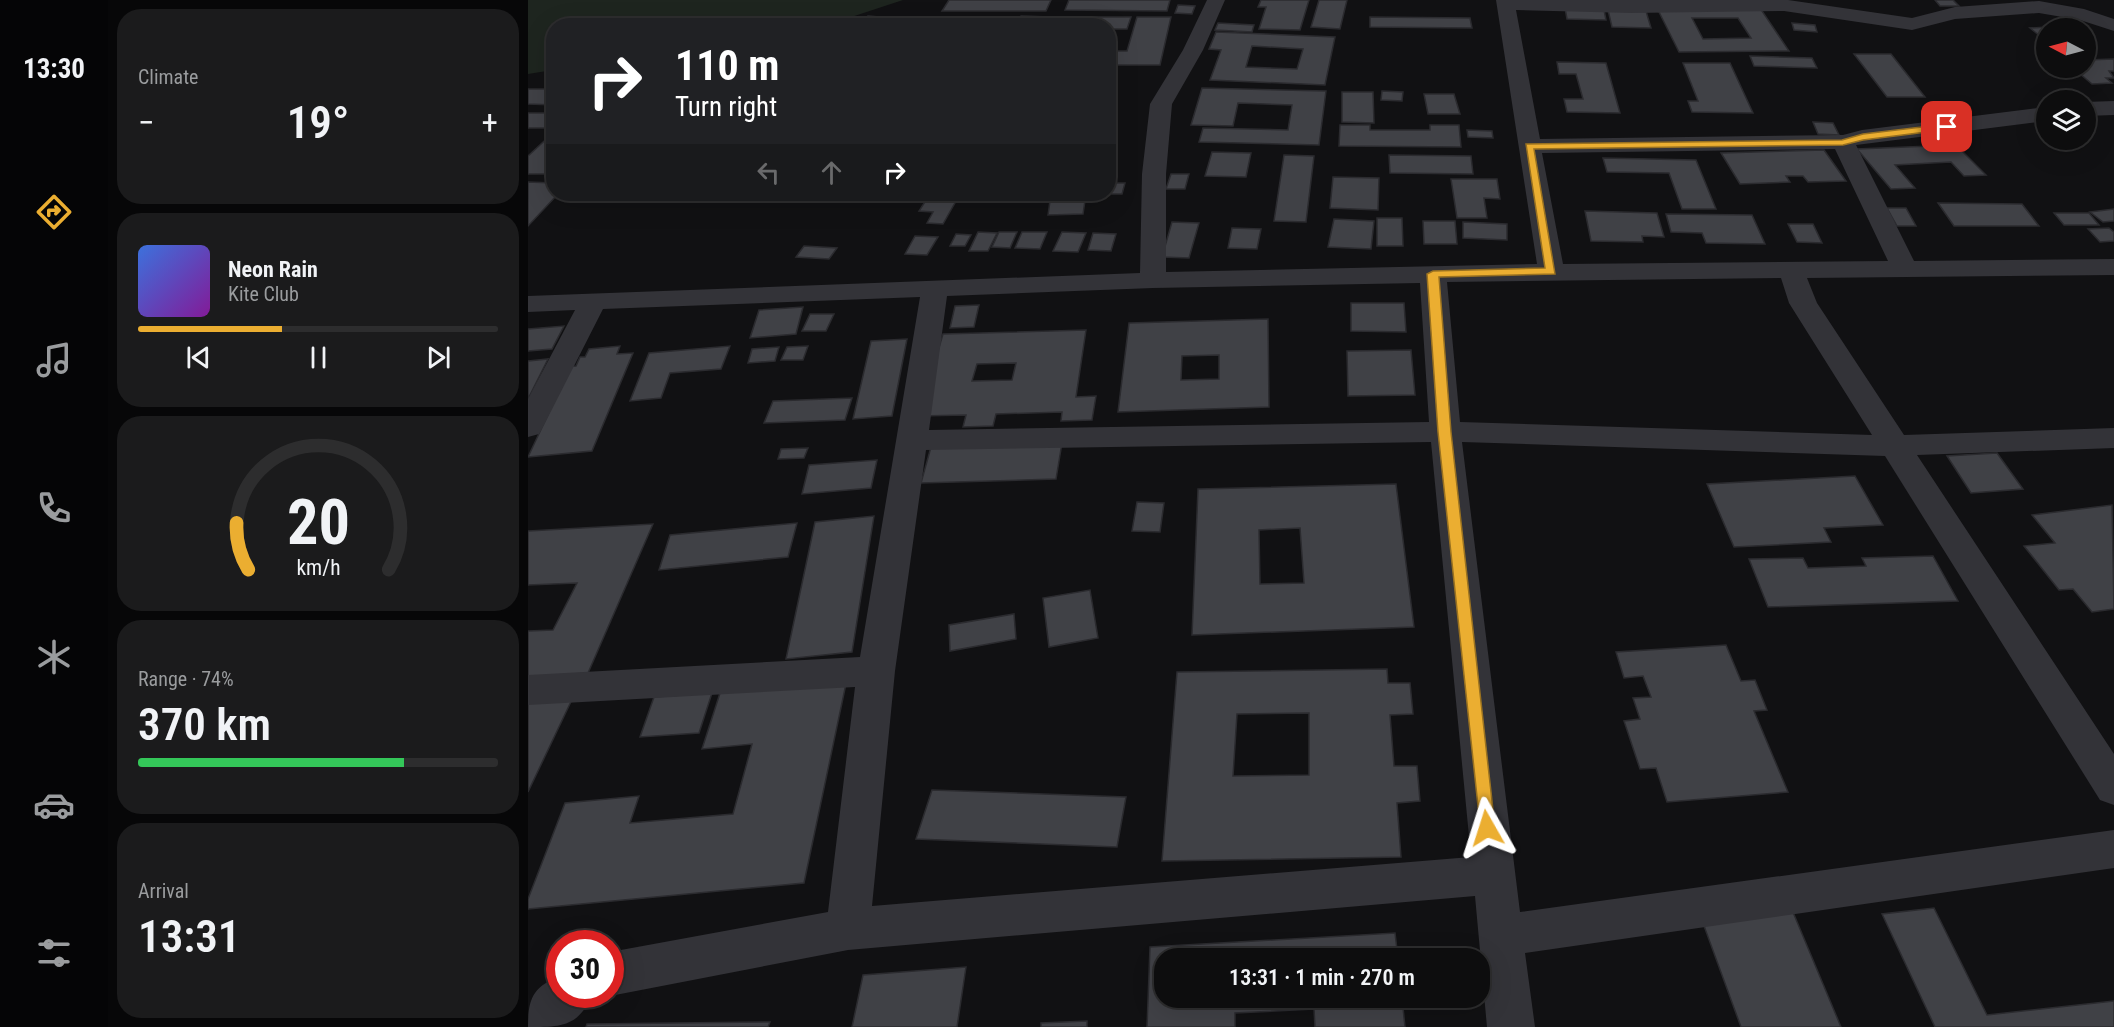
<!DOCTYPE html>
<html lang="en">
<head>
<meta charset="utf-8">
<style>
	:root { --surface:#0d0d0e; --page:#1b1b1c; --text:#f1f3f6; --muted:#9a9c9e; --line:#2d2d2e; --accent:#ebae31 }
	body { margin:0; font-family:"Roboto Condensed",sans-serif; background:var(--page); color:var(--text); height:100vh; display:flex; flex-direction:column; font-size:22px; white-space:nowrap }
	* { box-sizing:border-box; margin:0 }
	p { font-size:20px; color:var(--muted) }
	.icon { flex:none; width:33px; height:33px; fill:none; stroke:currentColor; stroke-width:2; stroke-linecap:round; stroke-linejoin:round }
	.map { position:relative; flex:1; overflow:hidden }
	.drawer { display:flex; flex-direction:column; gap:9px; padding:9px; background:#070708; width:420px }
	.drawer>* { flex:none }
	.banner { position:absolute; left:18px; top:18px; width:570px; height:183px; border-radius:24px; box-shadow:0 6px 24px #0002,0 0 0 2px var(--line); background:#202124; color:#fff; overflow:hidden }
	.needle { width:39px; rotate:276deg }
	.fabs { position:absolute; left:1508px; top:18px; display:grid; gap:12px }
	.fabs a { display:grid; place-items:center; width:60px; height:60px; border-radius:50%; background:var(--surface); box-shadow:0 6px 24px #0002,0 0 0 2px var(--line); font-size:30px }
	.speed { position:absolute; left:18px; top:930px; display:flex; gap:12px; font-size:30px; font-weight:700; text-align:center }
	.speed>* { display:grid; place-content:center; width:78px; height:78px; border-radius:50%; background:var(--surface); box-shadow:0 6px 24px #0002,0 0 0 2px var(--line); line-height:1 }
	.speed .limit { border:9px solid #d22; background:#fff; color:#111 }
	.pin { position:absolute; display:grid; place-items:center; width:51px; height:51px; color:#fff; margin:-26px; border-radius:12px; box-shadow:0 3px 9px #0006 }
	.me { position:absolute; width:66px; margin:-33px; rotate:354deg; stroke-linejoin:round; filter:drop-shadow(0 0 4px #0008) }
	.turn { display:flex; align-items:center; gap:21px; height:126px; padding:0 30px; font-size:27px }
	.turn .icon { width:78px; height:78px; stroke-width:2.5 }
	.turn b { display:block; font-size:42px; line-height:51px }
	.lanes { display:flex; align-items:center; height:57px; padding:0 30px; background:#0003; justify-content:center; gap:30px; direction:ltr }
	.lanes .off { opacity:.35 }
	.big { font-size:45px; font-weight:600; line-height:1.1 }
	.drawer .card { flex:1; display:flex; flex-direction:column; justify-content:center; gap:9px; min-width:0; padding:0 21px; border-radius:24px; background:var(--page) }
	.drawer .dial { align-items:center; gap:0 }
	.dial svg { height:156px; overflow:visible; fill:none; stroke:var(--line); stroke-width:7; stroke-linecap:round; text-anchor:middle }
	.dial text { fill:var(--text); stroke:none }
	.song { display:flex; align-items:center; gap:18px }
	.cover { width:72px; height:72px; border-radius:9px; background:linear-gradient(135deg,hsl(220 70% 55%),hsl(290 70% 35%)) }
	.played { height:6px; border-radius:3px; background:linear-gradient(90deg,var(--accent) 40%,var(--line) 40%) }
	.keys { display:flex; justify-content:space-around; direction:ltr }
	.heat { display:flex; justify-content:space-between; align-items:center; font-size:33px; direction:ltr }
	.charge { height:9px; border-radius:4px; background:linear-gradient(90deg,#34c759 74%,var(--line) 0) }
	.trip { position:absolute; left:626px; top:948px; width:336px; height:60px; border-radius:24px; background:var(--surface); box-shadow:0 6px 24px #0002,0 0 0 2px var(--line); font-weight:600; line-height:60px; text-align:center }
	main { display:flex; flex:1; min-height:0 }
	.tab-bar { display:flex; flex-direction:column; width:108px; justify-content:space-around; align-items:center; background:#050506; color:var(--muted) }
	.tab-bar .icon { width:42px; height:42px }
	.tab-bar .selected { color:var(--accent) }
	.tab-bar b { font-size:27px; color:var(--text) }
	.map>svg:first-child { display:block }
</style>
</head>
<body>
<main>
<nav class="tab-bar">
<b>13:30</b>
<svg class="icon selected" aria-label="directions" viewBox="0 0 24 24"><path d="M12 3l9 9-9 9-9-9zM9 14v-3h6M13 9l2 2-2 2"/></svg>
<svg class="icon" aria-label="music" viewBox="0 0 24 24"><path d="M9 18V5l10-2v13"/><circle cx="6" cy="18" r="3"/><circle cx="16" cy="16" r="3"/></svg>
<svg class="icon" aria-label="phone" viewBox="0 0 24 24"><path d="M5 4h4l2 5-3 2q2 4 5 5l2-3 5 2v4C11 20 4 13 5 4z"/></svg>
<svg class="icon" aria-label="climate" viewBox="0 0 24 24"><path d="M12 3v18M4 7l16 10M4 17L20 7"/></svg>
<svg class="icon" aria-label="car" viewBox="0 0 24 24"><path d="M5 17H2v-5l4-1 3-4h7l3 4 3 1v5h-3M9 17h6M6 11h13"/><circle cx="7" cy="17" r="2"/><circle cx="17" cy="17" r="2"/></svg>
<svg class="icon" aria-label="filters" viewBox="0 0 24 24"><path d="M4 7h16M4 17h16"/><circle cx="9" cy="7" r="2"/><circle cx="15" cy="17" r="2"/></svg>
</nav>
<section class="drawer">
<div class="card"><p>Climate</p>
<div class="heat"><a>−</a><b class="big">19°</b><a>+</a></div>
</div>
<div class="card">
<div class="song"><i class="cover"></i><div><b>Neon Rain</b><p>Kite Club</p></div></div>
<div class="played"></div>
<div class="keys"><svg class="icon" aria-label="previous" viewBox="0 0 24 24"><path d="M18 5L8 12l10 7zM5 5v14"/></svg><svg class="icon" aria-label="pause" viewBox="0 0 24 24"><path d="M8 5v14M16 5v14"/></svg><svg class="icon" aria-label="next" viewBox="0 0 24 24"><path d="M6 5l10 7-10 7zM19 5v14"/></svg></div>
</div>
<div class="card dial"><svg viewBox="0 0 100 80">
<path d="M14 69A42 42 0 1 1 86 69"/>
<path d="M14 69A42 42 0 0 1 8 45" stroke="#ebae31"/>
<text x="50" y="56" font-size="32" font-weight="700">20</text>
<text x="50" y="72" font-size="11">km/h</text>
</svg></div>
<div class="card"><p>Range · 74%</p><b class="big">370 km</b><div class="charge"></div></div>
<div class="card"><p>Arrival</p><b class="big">13:31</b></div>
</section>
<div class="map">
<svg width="1586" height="1027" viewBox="0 0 1586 1027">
	<rect width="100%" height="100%" fill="#111113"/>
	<path fill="#1e251f" d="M0 0H375L299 25 26 26 25 70 0 74Z"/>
	<g fill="#404146" stroke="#2b2b2f" stroke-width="1.5" fill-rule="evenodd">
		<path d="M421 0H523L518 11H414Z"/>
		<path d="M541 0H642L639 11 537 10Z"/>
		<path d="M733 0H781L772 30 731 29 738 7H730Z"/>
		<path d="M791 0H819L812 29 783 27Z"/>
		<path d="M1407 0H1425L1431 6H1412Z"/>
		<path d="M650 5 667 6 664 14 647 13Z"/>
		<path d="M1037 8 1076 10 1078 20 1039 19Z"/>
		<path d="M1129 8H1232L1261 51 1151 52ZM1164 18H1210L1223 38 1175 39Z"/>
		<path d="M1080 10 1118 11 1123 28 1084 27Z"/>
		<path d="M340 16 364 18 355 26H329Z"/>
		<path d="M493 16 521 17 516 26H488Z"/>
		<path d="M535 17H603L599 29H580V26H531Z"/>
		<path d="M609 17H643L632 65H580V51H599Z"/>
		<path d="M842 17 942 18 944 28 842 27Z"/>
		<path d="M690 23 726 25 724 32 687 30Z"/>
		<path d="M1264 23 1287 25 1289 32 1266 30Z"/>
		<path d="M1519 27 1518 41 1502 28Z"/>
		<path d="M688 32 807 37 797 85 682 80 693 50 681 49ZM724 46 775 49 769 69 718 67Z"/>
		<path d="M1326 54H1363L1397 97H1359Z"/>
		<path d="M1222 56 1284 58 1289 68 1226 66Z"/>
		<path d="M1586 59V71H1581L1586 78H1578L1584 83 1564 84 1545 68H1557V60Z"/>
		<path d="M1029 62 1078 63 1092 113 1039 112 1036 99H1055L1048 74H1031Z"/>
		<path d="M1155 63H1202L1225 113 1164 112 1160 101H1170Z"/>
		<path d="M674 88 798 91 791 145 671 142 675 128 760 130 764 105 710 103 705 126 663 125Z"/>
		<path d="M0 89H26V105L0 104Z"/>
		<path d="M854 91 875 92 874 101 853 100Z"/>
		<path d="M814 92H845L846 123 814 122Z"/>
		<path d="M896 94H926L932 114H900Z"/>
		<rect x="0" y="113" width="26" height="15"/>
		<path d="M1285 122 1305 123 1311 135 1290 134Z"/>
		<path d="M812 125H842V130H902V125H931L933 147 811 146Z"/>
		<path d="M939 130 964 131 965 138 940 137Z"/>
		<path d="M26 132V165L17 174H0V156Z"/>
		<path d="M1428 145 1458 175 1436 176 1423 162 1367 165 1387 188 1363 189 1329 149Z"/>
		<path d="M1296 150 1318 181 1280 182 1275 176H1258L1262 182 1212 184 1193 153Z"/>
		<path d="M684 152 723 153 718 177 677 176Z"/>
		<path d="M756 155 786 156 778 222 746 221Z"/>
		<path d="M861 155 943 156 945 174 862 173Z"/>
		<path d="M1075 158 1168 160 1188 209H1154L1141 173 1079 172Z"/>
		<path d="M643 174H661L657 189H638Z"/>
		<path d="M805 177 851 178 850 210 802 208Z"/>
		<path d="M923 179H969L972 199 956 198 959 218H929Z"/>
		<path d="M0 182 26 183V194H30L0 226Z"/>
		<path d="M580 183H597L594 194H565H580Z"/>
		<path d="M402 194H432L415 224 399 223 405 212 391 211Z"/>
		<path d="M523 194H558L555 214 520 215Z"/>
		<path d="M1410 203 1494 204 1511 226H1426Z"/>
		<path d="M1359 208H1378L1388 226H1369Z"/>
		<path d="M1586 209V221L1575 222 1562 212Z"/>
		<path d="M1057 211 1129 213 1136 237 1114 236 1115 242 1063 241Z"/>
		<path d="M1526 213H1561L1571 225H1536Z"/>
		<path d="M1138 214 1224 215 1237 244 1178 243 1174 233 1143 232Z"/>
		<path d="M849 218H874L875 246H849Z"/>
		<path d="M806 219 846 221 843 249 800 247Z"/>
		<path d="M895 221H927L929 244H896Z"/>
		<path d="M644 222 671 223 661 258 634 257Z"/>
		<path d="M935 222 979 224V240L935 238Z"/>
		<path d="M1260 224H1285L1294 243 1269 242Z"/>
		<path d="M704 228 733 229 729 249 700 248Z"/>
		<path d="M1581 228 1586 232V241L1572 242 1560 229Z"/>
		<path d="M450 232 469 233 460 251H441Z"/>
		<path d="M471 232H489L482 248 464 247Z"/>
		<path d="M494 232H519L512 249 487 248Z"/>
		<path d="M534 232 558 233 550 252 525 251Z"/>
		<path d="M565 233 588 234 583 251 560 250Z"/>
		<path d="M428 234 443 235 437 246H422Z"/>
		<path d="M387 236 410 237 399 255 377 254Z"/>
		<path d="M276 246 309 248 301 259 268 257Z"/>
		<path d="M823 303H876L878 332 823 331Z"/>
		<path d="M451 305 446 327 422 328 427 306Z"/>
		<path d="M275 307 268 334 222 338 231 310Z"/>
		<path d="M282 314H306L298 331H274Z"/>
		<path d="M740 319 741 407 590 412 601 323ZM691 355V379L653 380 654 356Z"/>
		<path d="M36 326 24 349 0 351V329Z"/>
		<path d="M558 330 548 397 568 396 564 420 533 421 534 412 468 414 465 426 435 427 438 415 391 416 415 334ZM488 363 484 380 444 381 449 364Z"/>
		<path d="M379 339 364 416 325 419 343 341Z"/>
		<path d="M92 346 89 354 105 353 64 451 0 457 31 391 34 367 48 366 52 357H57L61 349Z"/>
		<path d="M202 346 193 369 142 373 133 398 102 401 121 353Z"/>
		<path d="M280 346 275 360H253L259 347Z"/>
		<path d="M251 347 247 361 220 363 224 349Z"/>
		<path d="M883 350 887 395 820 396 819 351Z"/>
		<path d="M20 359 0 399V361Z"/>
		<path d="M324 398 317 420 236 423 245 401Z"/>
		<path d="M534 443 528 479 393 483 403 447Z"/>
		<path d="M280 448 276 458 250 459 253 449Z"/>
		<path d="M1469 453 1495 489 1443 493 1419 456Z"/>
		<path d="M349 460 343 488 274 494 281 465Z"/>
		<path d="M1327 476 1355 525 1296 528 1303 542 1206 547 1179 484Z"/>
		<path d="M868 484 886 627 664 635 670 489ZM772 528 776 583 732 584 731 530Z"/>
		<path d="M609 502 636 503 632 532 604 531Z"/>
		<path d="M1584 505 1586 609 1564 612 1545 589 1531 590 1496 546 1527 543 1504 515Z"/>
		<path d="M346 516 324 652 258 659 287 522Z"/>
		<path d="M269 523 260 557 131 570 142 535Z"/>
		<path d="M125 524 60 673 0 677V631L25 630 49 583 0 585V531Z"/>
		<path d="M1405 556 1430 601 1240 607 1221 559 1275 558 1280 568 1338 566 1334 558Z"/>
		<path d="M562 590 570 638 521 647 515 598Z"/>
		<path d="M486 614 488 639 422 651 421 625Z"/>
		<path d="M1198 645 1213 681 1227 680 1239 710 1226 711 1260 792 1139 802 1128 768 1112 769 1096 721 1112 719 1105 698 1123 697 1115 676 1096 678 1088 652Z"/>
		<path d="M859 669 860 683H882L885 714 862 715 866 766H889L892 801 869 803 873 857 634 861 649 672ZM781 713V775L705 776 709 714Z"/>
		<path d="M319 679 276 883 0 909V899L37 803 111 796 102 823 205 814 224 744 174 749 193 690Z"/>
		<path d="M49 689 0 792V691Z"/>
		<path d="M184 693 171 733 112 737 126 697Z"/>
		<path d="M404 790 598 797 589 847 388 839Z"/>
		<path d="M1262 905 1313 1027H1213L1172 915Z"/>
		<path d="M1406 908 1459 1015 1586 1001V1027H1407L1354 914Z"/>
		<path d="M867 933 870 958H636V998H874L877 1027H787L786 1009 707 1013V1027H619L622 947Z"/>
		<path d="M438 967 429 1027H324L335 975Z"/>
		<path d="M559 1021V1027H513V1023Z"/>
		<path d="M242 1022 240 1027H58L59 1024Z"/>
	</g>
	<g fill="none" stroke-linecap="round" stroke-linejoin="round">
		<g fill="#333338" fill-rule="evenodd">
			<path d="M679 0H697L675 50 644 104 638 174V272L1009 264 968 0H1260L1384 18 1427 7 1511 1 1556 9 1586 19V31L1552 20 1511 13 1427 19 1384 30 1256 11 1103 13 988 10 1012 139 1315 135 1334 130 1518 107V121L1328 145 1386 261 1586 259V275L1279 278 1289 303 1376 435 1586 428V448L1389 455 1586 754V805L1572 800 1357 456 934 442 992 912 1586 830V868L997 953 1007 1027H959L947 896 320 950 82 996 78 994H82V952L300 912 327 687 0 705V675L332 657 392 297 75 309 15 427 11 434 0 437V399L47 310 0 312V296L612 273 614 174 622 104 655 50ZM1307 149 1360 261 1035 264 1014 153ZM1253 278 1261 303 1344 435 932 422 919 282ZM892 283 901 422 401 430 419 296 625 288ZM903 442 943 857 344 906 367 671 398 450Z"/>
			<path d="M1586 101V115L1557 116V102Z"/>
			<path d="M32 976V994H65C50 1027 34 1027 0 1027 0 1000 4 987 32 976Z"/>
		</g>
	</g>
	<path fill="#ebae31" stroke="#997120" stroke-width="1.5" d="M1419 124 1422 125V129L1335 140 1315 145 1006 149 1027 274 911 277 923 432 967 828 965 834 959 836 953 834 910 432 899 274 905 271 1017 268 998 144 1314 140 1335 134Z"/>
</svg>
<div class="fabs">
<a><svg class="needle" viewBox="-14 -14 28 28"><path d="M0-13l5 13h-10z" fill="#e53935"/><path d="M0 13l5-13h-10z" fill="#9a9c9e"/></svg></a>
<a><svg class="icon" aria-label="layers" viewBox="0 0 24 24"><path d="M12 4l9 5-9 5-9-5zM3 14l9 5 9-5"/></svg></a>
</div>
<div class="speed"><div class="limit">30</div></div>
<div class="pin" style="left:1419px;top:127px;background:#d93025"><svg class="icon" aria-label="arrive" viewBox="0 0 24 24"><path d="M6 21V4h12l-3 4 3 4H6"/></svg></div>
<svg class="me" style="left:959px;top:828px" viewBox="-20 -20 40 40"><path d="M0-17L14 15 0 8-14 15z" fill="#ebae31" stroke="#fff" stroke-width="4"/></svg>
<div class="trip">13:31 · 1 min · 270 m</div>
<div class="banner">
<div class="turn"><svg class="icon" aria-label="right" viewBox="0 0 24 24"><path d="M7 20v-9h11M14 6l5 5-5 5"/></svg><div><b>110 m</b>Turn right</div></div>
<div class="lanes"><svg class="icon off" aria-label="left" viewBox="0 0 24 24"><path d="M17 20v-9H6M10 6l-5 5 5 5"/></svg><svg class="icon off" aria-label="ahead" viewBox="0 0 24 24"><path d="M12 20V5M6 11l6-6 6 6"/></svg><svg class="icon" aria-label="right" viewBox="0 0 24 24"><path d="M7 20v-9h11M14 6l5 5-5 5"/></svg></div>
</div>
</div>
</main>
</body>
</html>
